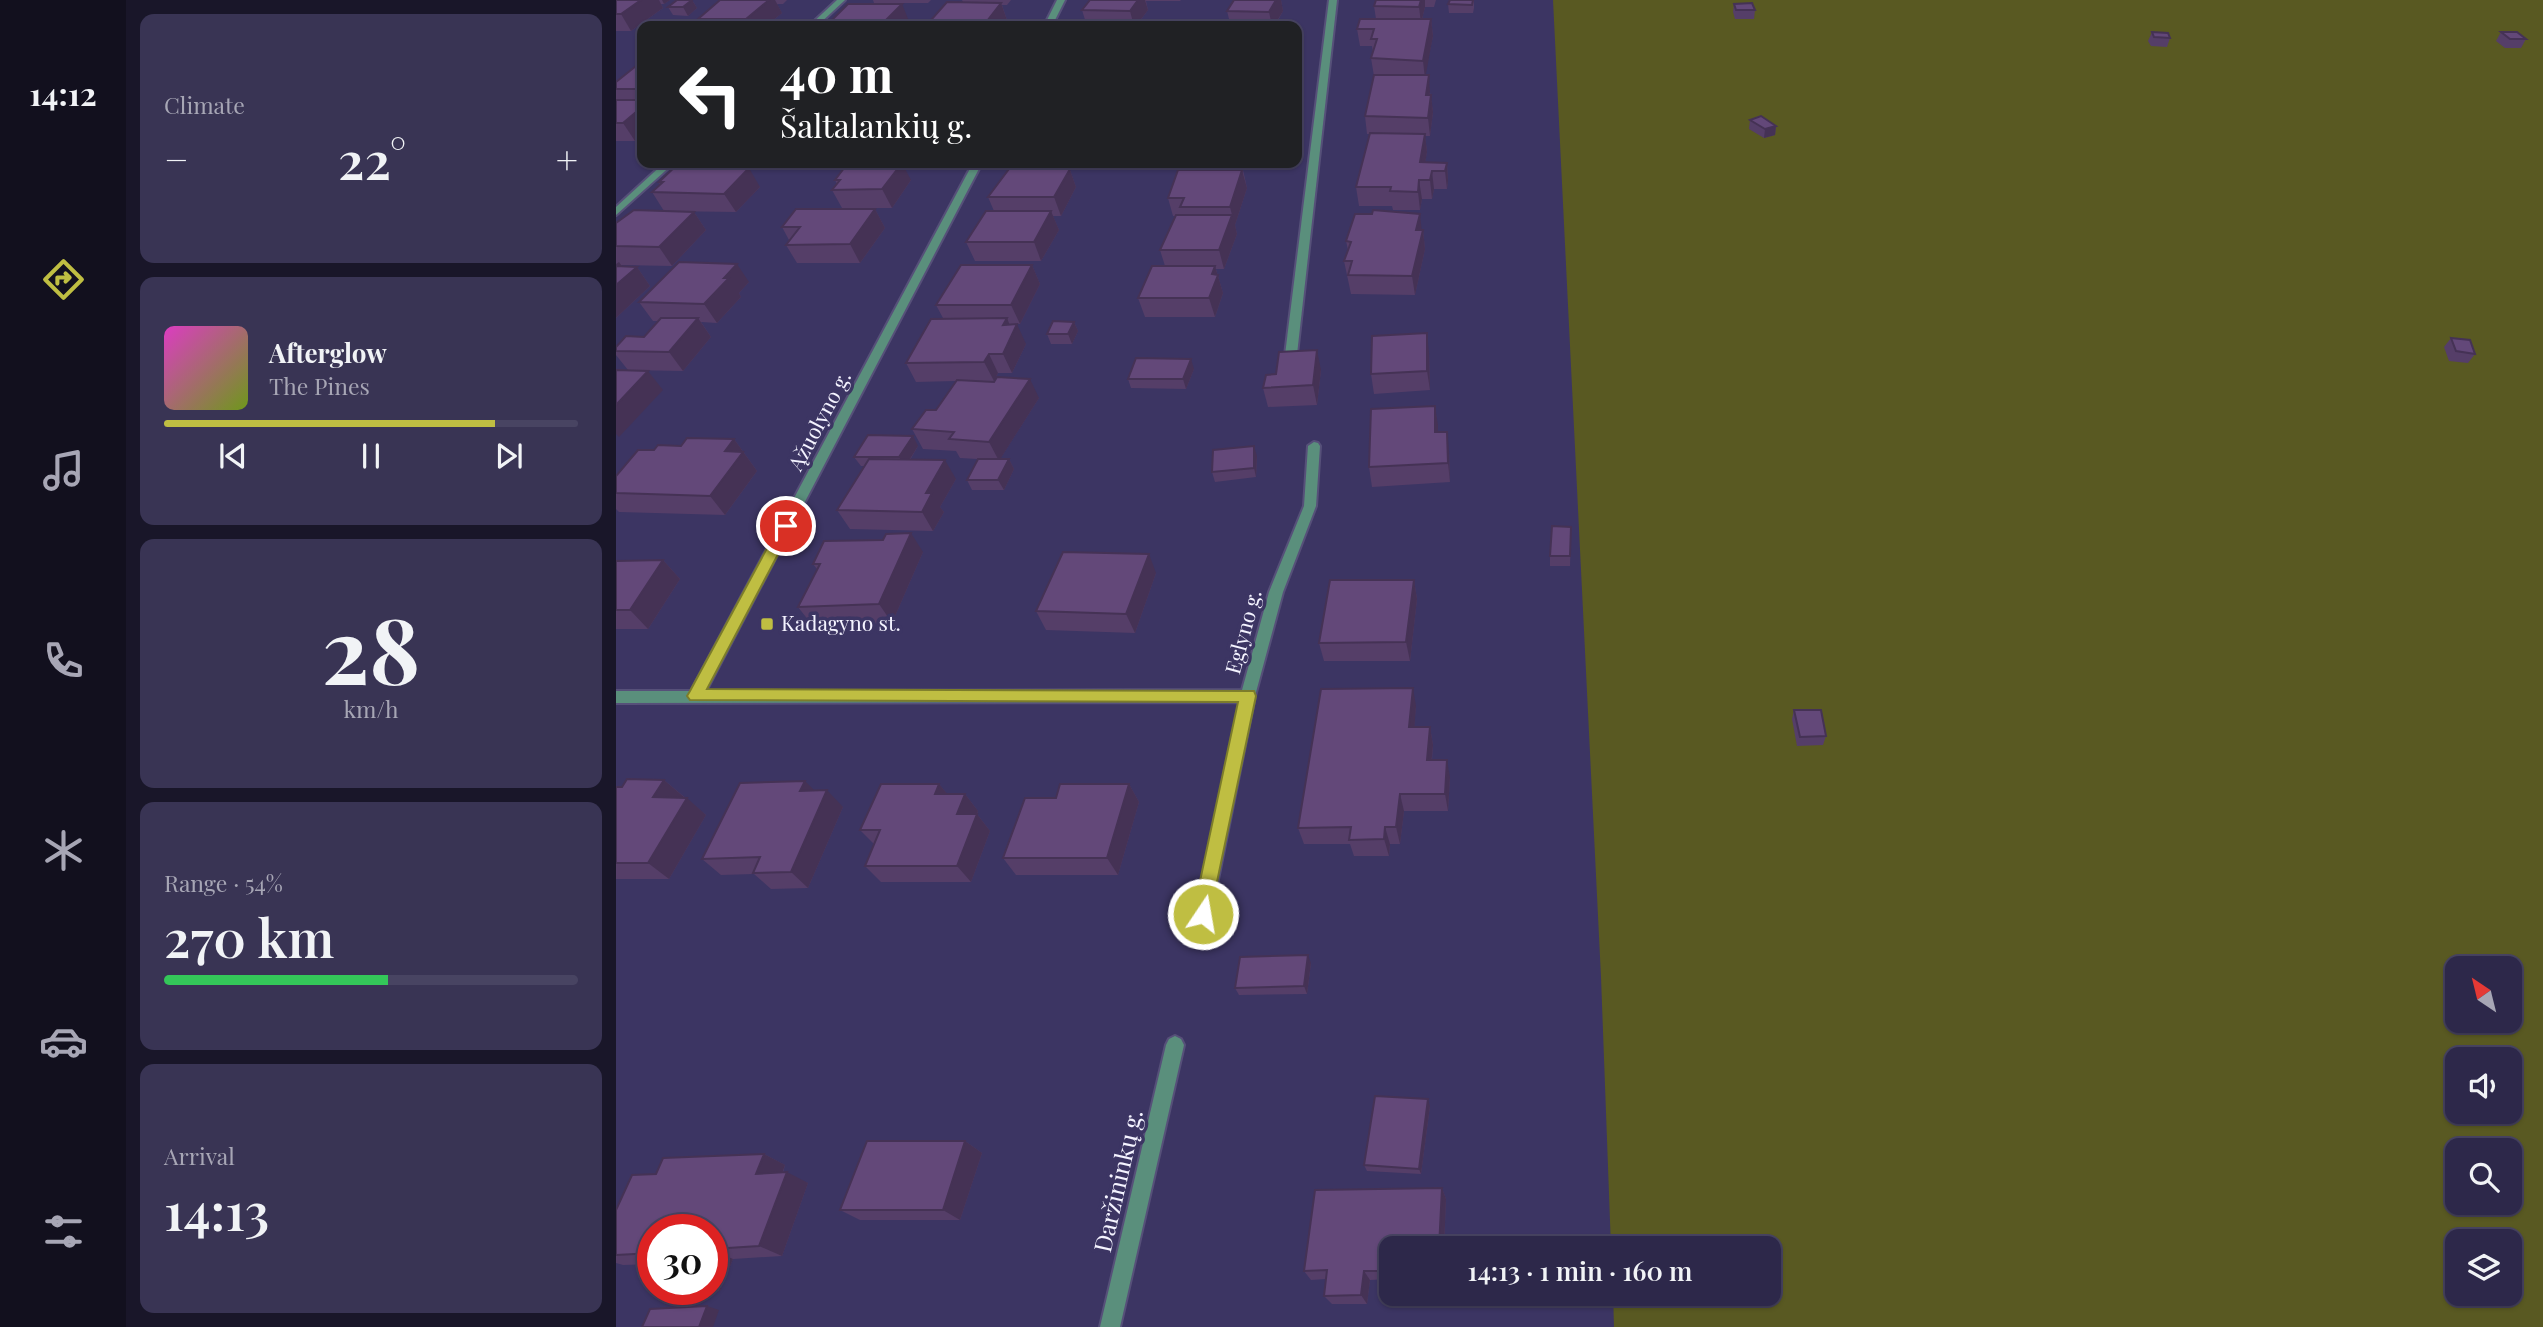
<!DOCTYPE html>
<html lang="en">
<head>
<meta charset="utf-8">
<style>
	:root { --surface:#2d284a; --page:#393454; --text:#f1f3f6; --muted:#a7a6b5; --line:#484462; --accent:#bfbe42 }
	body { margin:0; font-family:"Playfair Display",serif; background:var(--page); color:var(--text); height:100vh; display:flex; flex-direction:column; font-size:26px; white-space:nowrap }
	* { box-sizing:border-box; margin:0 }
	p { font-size:23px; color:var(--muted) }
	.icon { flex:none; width:38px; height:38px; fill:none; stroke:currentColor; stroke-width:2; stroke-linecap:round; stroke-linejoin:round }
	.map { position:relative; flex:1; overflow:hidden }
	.side { display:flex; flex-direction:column; gap:14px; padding:14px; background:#191629; width:490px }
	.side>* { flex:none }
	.guide { position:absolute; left:21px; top:21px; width:665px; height:147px; border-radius:14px; box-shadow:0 2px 5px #0004,0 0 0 2px var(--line); background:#202124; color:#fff; overflow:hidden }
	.needle { width:46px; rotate:325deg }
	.tools { position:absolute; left:1829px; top:956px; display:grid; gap:14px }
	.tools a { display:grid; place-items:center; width:77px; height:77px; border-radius:14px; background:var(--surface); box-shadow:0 2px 5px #0004,0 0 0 2px var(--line); font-size:35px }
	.speed { position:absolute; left:21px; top:1214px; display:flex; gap:14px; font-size:35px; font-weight:700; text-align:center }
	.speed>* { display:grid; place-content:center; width:91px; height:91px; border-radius:50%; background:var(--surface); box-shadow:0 2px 5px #0004,0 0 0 2px var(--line); line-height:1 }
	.speed .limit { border:10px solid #d22; background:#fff; color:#111 }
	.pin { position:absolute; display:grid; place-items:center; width:60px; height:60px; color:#fff; margin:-30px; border:4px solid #fff; border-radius:50%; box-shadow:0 2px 7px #0007 }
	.me { position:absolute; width:77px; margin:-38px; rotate:12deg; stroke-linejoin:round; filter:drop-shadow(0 0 5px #0008) }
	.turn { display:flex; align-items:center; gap:24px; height:147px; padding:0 28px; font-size:32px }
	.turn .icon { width:91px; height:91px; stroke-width:2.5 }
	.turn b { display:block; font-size:49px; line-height:60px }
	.big { font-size:52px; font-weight:600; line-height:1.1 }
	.side .tile { flex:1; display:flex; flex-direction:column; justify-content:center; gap:10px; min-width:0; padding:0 24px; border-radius:14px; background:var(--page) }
	.side .dial { align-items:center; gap:0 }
	.dial b { font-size:91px; line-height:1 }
	.song { display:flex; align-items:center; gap:21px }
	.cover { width:84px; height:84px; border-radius:10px; background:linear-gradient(135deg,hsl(310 70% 55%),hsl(80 70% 35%)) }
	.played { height:7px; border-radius:4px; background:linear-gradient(90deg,var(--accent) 80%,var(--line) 80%) }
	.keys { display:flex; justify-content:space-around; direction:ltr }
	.heat { display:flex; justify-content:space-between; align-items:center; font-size:38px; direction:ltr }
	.charge { height:10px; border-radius:5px; background:linear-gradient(90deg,#34c759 54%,var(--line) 0) }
	.trip { position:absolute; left:763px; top:1236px; width:402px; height:70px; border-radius:14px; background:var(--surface); box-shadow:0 2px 5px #0004,0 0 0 2px var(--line); font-weight:600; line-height:70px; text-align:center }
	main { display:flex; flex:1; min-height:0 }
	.dock { display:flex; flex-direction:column; width:126px; justify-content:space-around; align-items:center; background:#12101e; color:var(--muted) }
	.dock .icon { width:49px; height:49px }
	.dock .current { color:var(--accent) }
	.dock b { font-size:32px; color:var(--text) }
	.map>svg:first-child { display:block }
</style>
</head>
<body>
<main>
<nav class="dock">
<b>14:12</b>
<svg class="icon current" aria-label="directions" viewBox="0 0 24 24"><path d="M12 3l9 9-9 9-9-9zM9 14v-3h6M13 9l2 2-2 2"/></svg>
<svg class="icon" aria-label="music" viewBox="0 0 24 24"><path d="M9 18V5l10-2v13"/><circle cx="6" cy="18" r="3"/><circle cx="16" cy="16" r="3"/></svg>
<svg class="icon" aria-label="phone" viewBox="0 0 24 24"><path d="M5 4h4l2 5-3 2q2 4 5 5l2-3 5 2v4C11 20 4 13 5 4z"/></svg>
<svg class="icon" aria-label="climate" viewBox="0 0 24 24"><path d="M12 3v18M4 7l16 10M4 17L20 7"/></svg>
<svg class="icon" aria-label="car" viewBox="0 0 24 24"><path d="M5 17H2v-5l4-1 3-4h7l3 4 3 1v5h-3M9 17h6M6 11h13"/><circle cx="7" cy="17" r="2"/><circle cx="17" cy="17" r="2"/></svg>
<svg class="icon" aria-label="filters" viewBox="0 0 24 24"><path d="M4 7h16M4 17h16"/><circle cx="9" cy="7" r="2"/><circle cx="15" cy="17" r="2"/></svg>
</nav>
<section class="side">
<div class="tile"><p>Climate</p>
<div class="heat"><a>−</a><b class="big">22°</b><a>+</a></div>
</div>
<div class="tile">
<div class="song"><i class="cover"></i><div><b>Afterglow</b><p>The Pines</p></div></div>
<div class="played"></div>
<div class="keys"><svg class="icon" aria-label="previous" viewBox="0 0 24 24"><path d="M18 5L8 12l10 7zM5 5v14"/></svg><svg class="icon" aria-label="pause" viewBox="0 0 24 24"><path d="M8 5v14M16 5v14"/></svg><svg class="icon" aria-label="next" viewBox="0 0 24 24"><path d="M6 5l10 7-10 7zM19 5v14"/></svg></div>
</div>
<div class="tile dial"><b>28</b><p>km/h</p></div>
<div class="tile"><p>Range · 54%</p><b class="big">270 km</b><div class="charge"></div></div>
<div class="tile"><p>Arrival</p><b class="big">14:13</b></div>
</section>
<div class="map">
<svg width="1927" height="1327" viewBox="0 0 1927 1327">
	<rect width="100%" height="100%" fill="#3c3563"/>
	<path fill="#595922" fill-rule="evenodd" d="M937 0H1927V1327H998L997 1293H1153V1248H995L985 977ZM1841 968H1894V1020H1841ZM1841 1059H1894V1111H1841ZM1841 1150H1894V1202H1841ZM1841 1241H1894V1293H1841Z"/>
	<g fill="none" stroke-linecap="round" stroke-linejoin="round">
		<g stroke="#565079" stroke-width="4">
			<g id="minor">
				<path d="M221 0H229L201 26H193Z"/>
				<path d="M441 0H449L436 26H428Z"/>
				<path d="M713 0H721L680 363 674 366 668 363Z"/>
				<path d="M48 163H58L0 215V207Z"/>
				<path d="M357 163H366L90 691 626 690 653 592 688 506 692 446 698 442 702 443 704 446 700 506 667 592 639 696 595 914 593 919 587 922 581 919 579 914 624 702 0 703V691H75Z"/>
				<path d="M559 1036 565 1039 568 1045 504 1327H484L550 1045 553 1039Z"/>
			</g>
		</g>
		<use href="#minor" fill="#5a8f7c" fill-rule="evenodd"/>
	</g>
	<g fill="#553e68">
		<path d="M0 0H54L48 4H45L47 8 15 31H0Z"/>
		<path d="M76 0 81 8 72 16 57 15 52 7Z"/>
		<path d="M104 0H171L167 4H161L166 13 150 26H87L82 19Z"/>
		<path d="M257 0H315L312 3H258Z"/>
		<path d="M346 0H395L391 5H386L391 20 386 26H318L315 20 347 2Z"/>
		<path d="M474 0H565L564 1H530L532 10 520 26H461L470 23 466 10Z"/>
		<path d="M618 0H665L667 11 660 24 614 23 611 11Z"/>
		<path d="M760 0H820L818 7H809L806 19H815L817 36 809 75 814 92 817 112 814 136H809L811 152 809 162 831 163 832 181 831 189H818L816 199H806L804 210H777L776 206H743L740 187 754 134H751L749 116 758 76 755 58 757 52 756 46H744L741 29 760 19 758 6Z"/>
		<path d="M858 0V8L857 13H833L832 4Z"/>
		<path d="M1118 4 1139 10 1138 19H1119L1117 12Z"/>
		<path d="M293 21 288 26H216L214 22Z"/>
		<path d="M1536 32 1554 38 1551 47 1535 46 1532 41Z"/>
		<path d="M1885 32 1910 39 1905 48H1889L1880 41Z"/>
		<path d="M26 62V135L19 141H0V82Z"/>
		<path d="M1134 120 1160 126 1159 135 1148 138 1133 129Z"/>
		<path d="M63 163H151L149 165H122L124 168 144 187 120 212 48 211 36 192 44 185 43 182Z"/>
		<path d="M390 163H458L454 170 460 187 445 216H437L443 230 425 261H359L350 242 378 211 372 197 393 169Z"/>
		<path d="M567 163H635L632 170H627L631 188 619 225 621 234 608 269H600L607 293 599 317H529L522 298 549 266 544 250 559 216H557L552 198 569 170Z"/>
		<path d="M219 180H295L276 208H226L216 190 221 184Z"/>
		<path d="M259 209 269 228 244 263H181L170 245 173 240 166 227Z"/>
		<path d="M78 212 90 230 56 266 5 265 6 266 21 267 34 286 0 318V223Z"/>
		<path d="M807 230 809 249 799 295 735 294 728 261 732 250 730 241Z"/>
		<path d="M416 265 424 284 404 324H393L410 344 396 373H382L378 381H368L423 398 384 459H393L398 469 388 490H356L351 480 362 459 344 458 340 451 307 449 296 429 320 410 340 381 300 382 290 363 327 318 320 305Z"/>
		<path d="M133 282 123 293 125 297 101 323 85 322 95 337 67 371 12 370 0 355V347L28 337 42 321H37L23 302Z"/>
		<path d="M458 322 462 331 456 344H435L431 334Z"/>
		<path d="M1835 338 1859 354 1852 363 1833 361 1828 347Z"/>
		<path d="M813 352 814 390 758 394 755 374Z"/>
		<path d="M578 369 570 389 515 388 512 379Z"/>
		<path d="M705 370 701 405 652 407 647 388 660 374Z"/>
		<path d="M819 406 822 432 833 451 834 482 756 487 753 467Z"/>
		<path d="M118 439 141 471 109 515 3 512 0 509V476L38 450 65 446Z"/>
		<path d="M302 446 294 460 340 479 324 507 328 512 317 531 234 529 221 510 249 466H245L238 457Z"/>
		<path d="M641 456 640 477 599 482 596 472Z"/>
		<path d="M955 536 954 566H934V556Z"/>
		<path d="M307 552 276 623 197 626 182 607 201 569 197 564Z"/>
		<path d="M47 560 64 579 32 629H0V561Z"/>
		<path d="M540 573 519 633 430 630 420 611Z"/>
		<path d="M798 580 801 599 794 661H708L703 643Z"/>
		<path d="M800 706 798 727H814L817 745 816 760 834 777 832 811H788L784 844H774L773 856H738L734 844H688L682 828Z"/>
		<path d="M1178 710 1210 736 1207 745 1181 746 1176 719Z"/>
		<path d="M48 780 90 815 53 879H0V787H6Z"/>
		<path d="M323 784 331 794H349L362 811 361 814 374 831 355 882H265L249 866 258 844 244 830Z"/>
		<path d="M513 784 523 802 502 875H400L387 858 440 798Z"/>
		<path d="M199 790 227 807 192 888 155 889 138 874 105 875 86 859Z"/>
		<path d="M695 963 691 994 623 995 619 988Z"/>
		<path d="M814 1106 805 1174 751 1171 748 1165Z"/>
		<path d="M349 1141 366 1153 344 1220H244L224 1210Z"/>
		<path d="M148 1154 169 1165 167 1173 192 1183 166 1256 117 1259 104 1291 55 1294 43 1290H96V1230H37V1264L7 1265 0 1263V1210L40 1174Z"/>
		<path d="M826 1188 830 1199 828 1248H775V1279L754 1280 751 1304H716L708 1296 710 1279 695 1280 688 1271Z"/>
	</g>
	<g fill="#453255">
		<path d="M25 0H43L47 8 15 31 5 14Z"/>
		<path d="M46 0H54L48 4Z"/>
		<path d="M76 0 81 8 72 16 67 7Z"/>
		<path d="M153 0H159L166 13 150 26H134L130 19Z"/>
		<path d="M522 0H529L532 10 520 26H518L514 11Z"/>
		<path d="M660 0H665L667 11 658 26H656L653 12Z"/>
		<path d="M805 0H809V7L805 23 803 7Z"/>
		<path d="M385 3 391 20 386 26H373L371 21Z"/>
		<path d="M286 4 293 21 288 26H270L268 22Z"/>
		<path d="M815 19 817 36 809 79 807 61Z"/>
		<path d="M813 75 814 92 811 113 810 95Z"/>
		<path d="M815 95 817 112 814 136 812 118Z"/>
		<path d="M26 107V135L19 141 7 123Z"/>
		<path d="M1160 126 1159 135 1148 138 1149 129Z"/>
		<path d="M809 134 811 152 806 181 804 162Z"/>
		<path d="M286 163 295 180 276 208 266 189Z"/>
		<path d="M448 163H458L454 170 460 187 445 216 438 197 451 173Z"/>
		<path d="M630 163H635L632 170Z"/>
		<path d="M831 163 832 181 831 189 829 171Z"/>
		<path d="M121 164 127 174 133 168 144 187 120 212 108 194 116 168Z"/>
		<path d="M626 170 631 188 619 225 621 234 608 269 603 250 616 215 614 207Z"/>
		<path d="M816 171 818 189 816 199 814 180Z"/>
		<path d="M803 180 806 199 804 210 802 192Z"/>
		<path d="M259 209 269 228 244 263 234 244Z"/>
		<path d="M435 211 443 230 425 261 418 242Z"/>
		<path d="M78 212 90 230 56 266 43 247Z"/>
		<path d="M804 214 806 233 800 230Z"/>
		<path d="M807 230 809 249 799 295 796 276Z"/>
		<path d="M3 262 12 275 21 267 34 286 0 318V264Z"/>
		<path d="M121 264 133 282 123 293 125 297 101 323 88 304 108 278Z"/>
		<path d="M416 265 424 284 404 324 395 305Z"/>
		<path d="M599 266 607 293 599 317 593 298 596 274Z"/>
		<path d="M82 318 95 337 67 371 53 352Z"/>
		<path d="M391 318 397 333 401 324 410 344 396 373 387 354V325Z"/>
		<path d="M458 322 462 331 456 344 452 334Z"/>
		<path d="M811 333 813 352 814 390 811 371Z"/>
		<path d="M701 350 705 370 701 405 697 385Z"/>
		<path d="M373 354 382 373 378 381 368 362Z"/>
		<path d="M575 359 578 369 570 389 567 379Z"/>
		<path d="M32 371 47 390 3 437 0 434V405Z"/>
		<path d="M414 379 423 398 383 461 373 442Z"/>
		<path d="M819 406 822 425V451L819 432Z"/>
		<path d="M831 432 833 451 834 482 832 463Z"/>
		<path d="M297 436 302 446 289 467 283 457Z"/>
		<path d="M118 439 141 471 109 515 94 496 109 451Z"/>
		<path d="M638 446 641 456 640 477 638 468Z"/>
		<path d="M393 459 398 469 388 490 382 480Z"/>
		<path d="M329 460 340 479 324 507 328 512 317 531 306 512 310 493Z"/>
		<path d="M295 533 307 552 276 623 263 604Z"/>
		<path d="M533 554 540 573 519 633 510 614Z"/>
		<path d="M47 560 64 579 32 629 14 610Z"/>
		<path d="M798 580 801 599 794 661 790 642Z"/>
		<path d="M797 688 800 706 797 745 793 727Z"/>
		<path d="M814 727 817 745 814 777 811 760Z"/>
		<path d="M831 760 834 777 832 811 829 794Z"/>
		<path d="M48 780 68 797H37Z"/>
		<path d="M189 781 206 798 184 791Z"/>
		<path d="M323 784 337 801 319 794Z"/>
		<path d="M513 784 523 802 502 875 491 858Z"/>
		<path d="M211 790 227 807 192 888 175 872Z"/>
		<path d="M349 794 362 811 354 831 341 814Z"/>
		<path d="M784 794 788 811 784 844 780 827Z"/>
		<path d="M71 798 90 815 53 879 32 863Z"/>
		<path d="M361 814 374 831 355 882 341 866Z"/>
		<path d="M769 827 774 844 773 856 768 839Z"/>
		<path d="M692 955 695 963 691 994 688 986Z"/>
		<path d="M812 1099 814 1106 805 1174 803 1169Z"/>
		<path d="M349 1141 366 1153 344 1220 327 1210Z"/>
		<path d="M148 1154 169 1165 162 1185 140 1174Z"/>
		<path d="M171 1172 192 1183 166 1256 143 1246Z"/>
		<path d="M826 1188 830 1199 828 1248H823Z"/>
		<path d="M96 1250 117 1259 104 1291 96 1288Z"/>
		<path d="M748 1271 754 1280 751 1304 745 1295Z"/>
		<path d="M91 1306 103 1310 97 1327H83Z"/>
	</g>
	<g fill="#634879" stroke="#453255" stroke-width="2">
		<path d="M0 0H25L5 14H0Z"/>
		<path d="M61 0H76L67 7H52Z"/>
		<path d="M104 0H153L130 19H82Z"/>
		<path d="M474 0H522L514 11 466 10Z"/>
		<path d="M618 0H660L653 12 611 11Z"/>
		<path d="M760 0H805L803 7 758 6Z"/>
		<path d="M834 0H857L856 5 832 4Z"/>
		<path d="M331 2 385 3 371 21 315 20Z"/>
		<path d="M1136 3 1139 10H1120L1118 4Z"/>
		<path d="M232 4H286L268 22H214Z"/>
		<path d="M744 19H815L807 61 755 58 761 39H755L758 29H741Z"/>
		<path d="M512 22 510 26H461L464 23Z"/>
		<path d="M611 23 660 24 659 26H610Z"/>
		<path d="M1536 32 1552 33 1554 38 1538 37Z"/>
		<path d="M1885 32H1901L1910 39H1894Z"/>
		<path d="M25 62H26V89H0V82Z"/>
		<path d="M758 75H813L810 95H815L812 118 749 116Z"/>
		<path d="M0 100H26V107L7 123H0Z"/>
		<path d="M1145 116 1160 126 1149 129 1134 120Z"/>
		<path d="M754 133 809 134 804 162 831 163 829 171H816L814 180H803L802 192 774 191 775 187H740Z"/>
		<path d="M63 163 121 164 116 168H133L108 194 36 192 47 182H43Z"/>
		<path d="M232 163H286L266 189 216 190 224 180H219Z"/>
		<path d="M393 169H454L438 197H372Z"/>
		<path d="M562 170H626L614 207H564L568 198H552Z"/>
		<path d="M180 209H259L234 244 170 245 184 227H166Z"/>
		<path d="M18 210 78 212 43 247 0 246V223Z"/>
		<path d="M757 210 804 214 800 230H807L796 276 732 275 736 261H728L735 242 730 241 739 214H756Z"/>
		<path d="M370 211H435L418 242H350Z"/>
		<path d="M560 215H616L603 250H544Z"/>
		<path d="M63 262 121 264 108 278H113L88 304 23 302Z"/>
		<path d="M345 265H416L395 305H320Z"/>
		<path d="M0 266 21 267 0 285Z"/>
		<path d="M536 266H599L596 274 602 275 593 298H522Z"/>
		<path d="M45 318H82L53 352 0 351V347L10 336 28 337Z"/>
		<path d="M391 318 387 325 401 324 387 354H373L368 362 290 363 315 319Z"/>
		<path d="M437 321 458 322 452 334H431Z"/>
		<path d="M811 333V371L755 374 756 336Z"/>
		<path d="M1835 338 1854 340 1859 354 1840 351Z"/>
		<path d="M701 350 697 385 647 388 650 375 660 374 663 352Z"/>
		<path d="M520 358 575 359 567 379H512Z"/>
		<path d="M0 370 32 371 0 405Z"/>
		<path d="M381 377 414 379 373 442 333 439 338 432 296 429 310 410H320L341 380 378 382Z"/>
		<path d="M819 406V432H831L832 463 753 467 755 409Z"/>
		<path d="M252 435 297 436 283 457H238Z"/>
		<path d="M71 438 118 439 109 451 127 452 94 496 0 493V476L22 450H38L42 445 65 446Z"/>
		<path d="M638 446V468L596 472 597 450Z"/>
		<path d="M253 459 329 460 310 493H316L306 512 221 510Z"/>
		<path d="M362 459H393L382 480H351Z"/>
		<path d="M936 526 955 527 954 556H934Z"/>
		<path d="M295 533 263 604 182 607 204 564H197L208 541 267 540 270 534Z"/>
		<path d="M447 552 533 554 510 614 420 611Z"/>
		<path d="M47 560 14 610H0V561Z"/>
		<path d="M714 580H798L790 642 703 643Z"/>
		<path d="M797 688 793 727H814L811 760H831L829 794H784L780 827H769L768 839 733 840 735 827 682 828 705 689Z"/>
		<path d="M1178 710H1205L1210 736 1184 737Z"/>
		<path d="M11 779 48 780 37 797 71 798 32 863H0V787H6Z"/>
		<path d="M189 781 184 791 211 790 175 872 137 873 144 857 86 859 124 783Z"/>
		<path d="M265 784H323L319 794H349L341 814H361L341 866H249L264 830H244Z"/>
		<path d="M444 784H513L491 858H387L409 798H440Z"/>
		<path d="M692 955 688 986 619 988 624 957Z"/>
		<path d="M759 1096 812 1099 803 1169 748 1165Z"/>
		<path d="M251 1141H349L327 1210H224Z"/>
		<path d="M148 1154 140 1174 171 1172 143 1246 96 1249V1230H37V1253L0 1255V1210L16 1175 40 1174 47 1158Z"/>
		<path d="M826 1188 823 1248H775V1271H748L745 1295 708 1296 711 1270 688 1271 699 1190Z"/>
		<path d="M37 1265V1285H29Z"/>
		<path d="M91 1306 83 1327H26L34 1309Z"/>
	</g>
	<path fill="#bfbe42" stroke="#7c7c2b" stroke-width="2" d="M170 520 177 526 91 689 638 691 640 696 593 920 587 922 580 920 577 914 622 702 74 700 71 696 74 691 163 526Z"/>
	<rect fill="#bfbe42" stroke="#3c3563" stroke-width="2.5" x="144" y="617" width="14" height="14" rx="3.5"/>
	<g text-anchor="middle" stroke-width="7" stroke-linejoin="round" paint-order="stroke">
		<g font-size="21" fill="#f4f3ff" stroke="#3c3563">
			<text transform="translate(204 421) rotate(-62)" y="7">Ąžuolyno g.</text>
			<text transform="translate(628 632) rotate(-75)" y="7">Eglyno g.</text>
		</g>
		<g font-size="21" fill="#f4f3ff" stroke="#3c3563" text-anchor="start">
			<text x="165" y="631">Kadagyno st.</text>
		</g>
		<g font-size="24" fill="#f4f3ff" stroke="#3c3563">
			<text transform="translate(503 1181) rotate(-77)" y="8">Daržininkų g.</text>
		</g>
	</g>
</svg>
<div class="tools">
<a><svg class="needle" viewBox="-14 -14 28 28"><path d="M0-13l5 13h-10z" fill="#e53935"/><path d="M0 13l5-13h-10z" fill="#a7a6b5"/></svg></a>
<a><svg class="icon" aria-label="sound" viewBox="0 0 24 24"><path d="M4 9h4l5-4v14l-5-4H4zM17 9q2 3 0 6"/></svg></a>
<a><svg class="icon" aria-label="search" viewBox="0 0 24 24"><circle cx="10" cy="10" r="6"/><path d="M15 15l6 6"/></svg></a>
<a><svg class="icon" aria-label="layers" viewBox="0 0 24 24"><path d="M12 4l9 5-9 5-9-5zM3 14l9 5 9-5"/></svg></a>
</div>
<div class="speed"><div class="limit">30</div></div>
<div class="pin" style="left:170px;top:526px;background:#d93025"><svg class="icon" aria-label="arrive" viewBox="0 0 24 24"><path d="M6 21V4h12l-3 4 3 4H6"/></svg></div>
<svg class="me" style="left:587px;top:914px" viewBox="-20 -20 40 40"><circle r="17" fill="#bfbe42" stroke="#fff" stroke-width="3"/><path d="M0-11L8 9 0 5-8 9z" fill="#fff"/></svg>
<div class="trip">14:13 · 1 min · 160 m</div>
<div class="guide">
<div class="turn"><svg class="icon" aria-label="left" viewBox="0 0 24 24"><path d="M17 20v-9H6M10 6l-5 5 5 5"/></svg><div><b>40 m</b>Šaltalankių g.</div></div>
</div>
</div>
</main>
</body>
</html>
